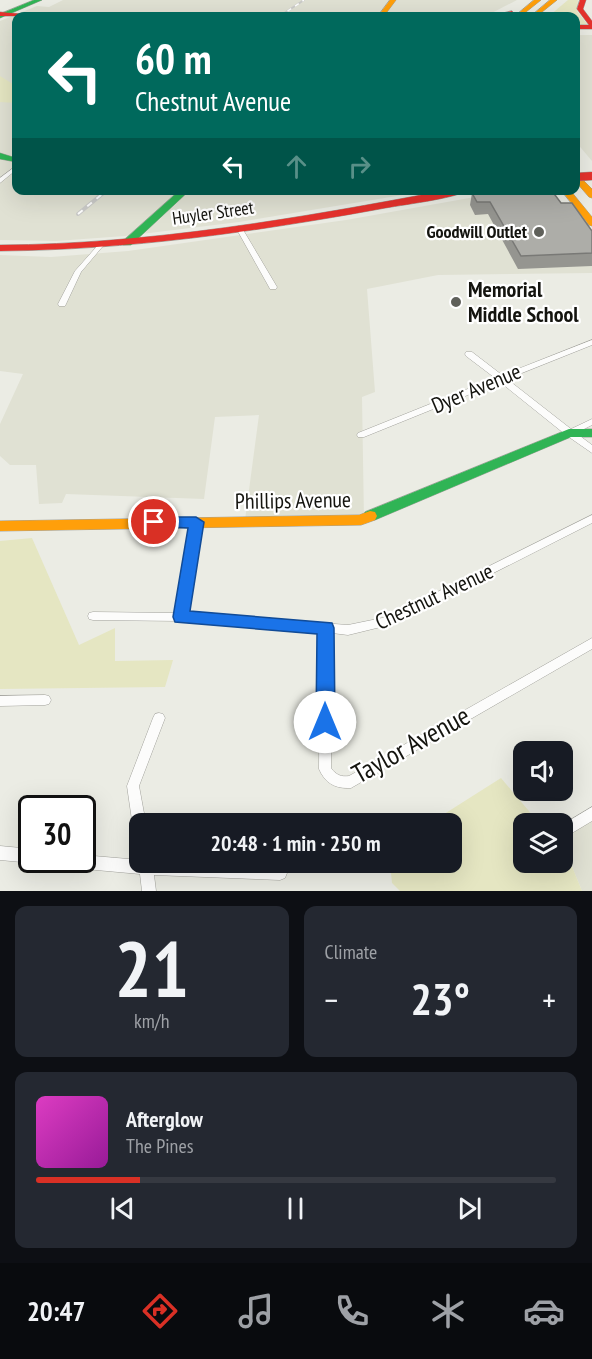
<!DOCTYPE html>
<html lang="en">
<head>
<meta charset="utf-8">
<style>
	:root { --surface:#171b24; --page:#242831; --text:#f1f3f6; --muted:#9ea1a6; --line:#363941; --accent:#d93025 }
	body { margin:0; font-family:"PT Sans Narrow",sans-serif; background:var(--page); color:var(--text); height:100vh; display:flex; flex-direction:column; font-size:22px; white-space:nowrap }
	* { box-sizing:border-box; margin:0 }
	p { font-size:20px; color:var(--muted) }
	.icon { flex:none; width:33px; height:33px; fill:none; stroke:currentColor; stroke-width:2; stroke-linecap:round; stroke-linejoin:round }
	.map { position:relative; height:891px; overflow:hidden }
	.panel { display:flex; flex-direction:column; gap:15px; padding:15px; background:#0d0f14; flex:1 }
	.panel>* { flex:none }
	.top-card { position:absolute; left:12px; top:12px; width:568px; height:183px; border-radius:12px; box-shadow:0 6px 24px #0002; background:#00695c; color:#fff; overflow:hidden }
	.buttons { position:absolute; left:513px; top:741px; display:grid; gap:12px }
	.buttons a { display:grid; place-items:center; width:60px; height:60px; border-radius:12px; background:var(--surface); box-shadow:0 6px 24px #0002; font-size:30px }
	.speed { position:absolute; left:18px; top:795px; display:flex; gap:12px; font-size:30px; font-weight:700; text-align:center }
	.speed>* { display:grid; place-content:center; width:78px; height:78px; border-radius:50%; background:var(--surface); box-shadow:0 6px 24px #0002; line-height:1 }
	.speed .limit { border:3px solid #111; border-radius:9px; background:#fff; color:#111 }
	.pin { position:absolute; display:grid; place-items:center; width:51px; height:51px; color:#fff; margin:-26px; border:3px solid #fff; border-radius:50%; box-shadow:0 2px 6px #0007 }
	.me { position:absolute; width:66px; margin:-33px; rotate:0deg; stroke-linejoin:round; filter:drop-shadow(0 0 4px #0008) }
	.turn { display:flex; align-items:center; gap:21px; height:126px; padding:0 24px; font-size:27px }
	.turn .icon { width:78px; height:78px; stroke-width:2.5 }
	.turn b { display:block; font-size:42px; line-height:51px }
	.lanes { display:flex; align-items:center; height:57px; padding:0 24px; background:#0003; justify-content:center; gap:30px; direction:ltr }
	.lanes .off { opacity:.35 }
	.big { font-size:45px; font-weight:600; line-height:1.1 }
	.panel .widget { flex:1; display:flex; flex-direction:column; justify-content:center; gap:9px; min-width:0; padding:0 21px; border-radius:12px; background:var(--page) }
	.panel .dial { align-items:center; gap:0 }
	.dial b { font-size:78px; line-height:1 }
	.song { display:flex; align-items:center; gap:18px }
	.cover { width:72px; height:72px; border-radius:9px; background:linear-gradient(135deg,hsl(310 70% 55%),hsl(300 70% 35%)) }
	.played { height:6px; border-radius:3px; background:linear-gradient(90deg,var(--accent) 20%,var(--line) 20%) }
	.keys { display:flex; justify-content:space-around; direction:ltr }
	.heat { display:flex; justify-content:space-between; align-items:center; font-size:33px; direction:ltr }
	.panel .tiles { flex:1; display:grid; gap:15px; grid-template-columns:1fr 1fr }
	.widget:last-child { grid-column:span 2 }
	.trip { position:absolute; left:129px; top:813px; width:333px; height:60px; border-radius:12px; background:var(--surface); box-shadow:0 6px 24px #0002; font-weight:600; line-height:60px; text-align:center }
	.dock { display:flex; height:96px; justify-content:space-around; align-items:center; background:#090b0e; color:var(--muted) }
	.dock .icon { width:42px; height:42px }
	.dock .current { color:var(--accent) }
	.dock b { font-size:27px; color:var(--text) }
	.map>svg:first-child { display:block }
</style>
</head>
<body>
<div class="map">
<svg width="592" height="891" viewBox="0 0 592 891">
	<rect width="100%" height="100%" fill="#ebece4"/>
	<g fill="#e0e1d3">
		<path d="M63 0H517L486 16H16V190L427 191 239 222 125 236 56 241 0 240V21L37 6 49 7Z"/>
		<path d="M576 35H592V161L576 142Z"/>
		<path d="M514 190 549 191 592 244V273L438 275 367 289 375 392 362 397 364 520H245L259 415 215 417 204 499 66 494 62 503 39 504 36 465H10L0 456V424L23 374 0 371V255L51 257 128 251 346 220Z"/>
		<path d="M592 813V891H582L563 844 562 833Z"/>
	</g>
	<g fill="#e5e6c2">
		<path d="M568 0H578L577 11 587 24 576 26V16H549Z"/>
		<path d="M0 76 16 86V103L0 102Z"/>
		<path d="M32 538 79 645 115 628V661L173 660 165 687 0 689V541Z"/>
		<path d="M501 778 539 823 524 824V862H562L563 844 582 891H400L392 883 390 863 452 862V824L430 823Z"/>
	</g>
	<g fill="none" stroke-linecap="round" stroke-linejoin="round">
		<g stroke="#a2a29c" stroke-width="1">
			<g id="street">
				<path d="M16 166V170L0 183V178Z"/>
				<path d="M239 226 242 228 277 287 276 289H270L269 287 236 228Z"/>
				<path d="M100 244 103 246 81 272 66 304 65 306H59L58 304 75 271 98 245Z"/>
				<path d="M592 340V345L507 379 571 429 592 419V425L576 433 592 445V453L566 435 500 382 364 437H358L357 435 358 433 495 378 466 356 465 354 466 352H472L502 375Z"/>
				<path d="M592 515V523L393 624 348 635 332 633 331 768C336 775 341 777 349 776L592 638V649L351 788C335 789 325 783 319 769L320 632 181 621 93 620 89 619 88 616 89 613 93 612 176 613 191 522 193 519H199L201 522 187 613 348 625 387 617Z"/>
				<path d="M45 695 49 696 51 700 49 704 45 705 0 706V696Z"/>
				<path d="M159 713 163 714 165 718 139 786 146 824H140V833L135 832 133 827 127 786 153 718 155 714Z"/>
				<path d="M592 807V821L562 839V825Z"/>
				<path d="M0 846 32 849V860H37L32 863 0 860Z"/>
				<path d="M82 855 140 860V862H186L280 866 285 868 287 873 285 878 280 880 154 875 156 891H142L140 874 63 867 58 865 56 860H82Z"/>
			</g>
		</g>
		<g stroke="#a2a29c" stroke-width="1">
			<g id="fast">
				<path d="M34 0H42L0 18V14Z"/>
				<path d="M0 153 16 158V162L0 159Z"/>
				<path d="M180 190H190L131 245H123V241Z"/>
				<path d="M569 429H592V437H571L375 520H365L363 516 365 512Z"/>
			</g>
		</g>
		<g stroke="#a2a29c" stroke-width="1">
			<g id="slow">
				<path d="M390 0H396L384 16H378Z"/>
				<path d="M534 0H541L521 16H515Z"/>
				<path d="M550 0H557L537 16H531Z"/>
				<path d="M576 173 592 189V198L589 197 576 182Z"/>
				<path d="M561 190H570L592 217V226L589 225Z"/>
				<path d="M370 511 375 512 377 516 375 520 361 525 0 531V521L359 515Z"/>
			</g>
		</g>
		<g stroke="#a2a29c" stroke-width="1">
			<g id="jam">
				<path d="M580 0H586L583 9 592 21V29H576V25H589L577 9Z"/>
				<path d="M512 11 514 14 495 16 496 15Z"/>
				<path d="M0 12 22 14 25 16H0Z"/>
				<path d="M448 190H469C454 199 400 205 380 209 254 232 128 250 0 251V245C152 244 299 218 448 190Z"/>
			</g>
		</g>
		<use href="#street" fill="#fcfcfb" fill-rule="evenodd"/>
		<use href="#fast" fill="#30b455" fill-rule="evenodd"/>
		<use href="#slow" fill="#ff9f0a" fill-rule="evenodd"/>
		<use href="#jam" fill="#e5322d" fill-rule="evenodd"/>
		<g stroke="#cbcbc9" stroke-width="2">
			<path id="rail-far1" d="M280 16 304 0"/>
		</g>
		<g stroke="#cbcbc9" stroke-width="4">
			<path id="rail" d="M78 214 107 190"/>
		</g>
		<use href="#rail-far1" stroke="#fff" stroke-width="1.5" stroke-dasharray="4.5" stroke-linecap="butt"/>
		<use href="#rail" stroke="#fff" stroke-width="2" stroke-dasharray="6" stroke-linecap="butt"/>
		<g stroke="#a2a29c" stroke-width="9" stroke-linecap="butt">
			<path id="jam-bridge" d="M576 177 592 176"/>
		</g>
		<use href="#jam-bridge" stroke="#e5322d" stroke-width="8"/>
	</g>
	<path fill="#959590" d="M472 193 561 203 592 231V266L518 269 488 214 475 215 470 205Z"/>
	<path fill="#adada8" stroke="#797976" stroke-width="1.5" d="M552 191 561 203H572L592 231V253L521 256 490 202H477L472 193Z"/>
	<path fill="#1a73e8" stroke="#114b97" stroke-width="1.5" d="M154 517H196L204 522 190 611 332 623 334 628 335 722 332 728 325 731 319 728 316 722 317 634 175 622 173 617 188 528 149 526 147 522Z"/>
	<g fill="#5f605a" stroke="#fff" stroke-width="2">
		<circle cx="539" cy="232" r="6"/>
		<circle cx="456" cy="302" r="6"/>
	</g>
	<g text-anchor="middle" stroke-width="4.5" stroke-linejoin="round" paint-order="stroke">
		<g font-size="18" fill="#14140f" stroke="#fff">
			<text transform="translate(213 213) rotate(-8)" y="6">Huyler Street</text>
		</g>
		<g font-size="18" font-weight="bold" fill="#14140f" stroke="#fff" text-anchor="end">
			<text x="527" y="238">Goodwill Outlet</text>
		</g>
		<g font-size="22" font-weight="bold" fill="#14140f" stroke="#fff" text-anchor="start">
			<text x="468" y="297">Memorial<tspan x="468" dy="25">Middle School</tspan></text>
		</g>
		<g font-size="22" fill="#14140f" stroke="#fff">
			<text transform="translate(476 388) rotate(-23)" y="8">Dyer Avenue</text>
			<text transform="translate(293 500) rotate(-1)" y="8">Phillips Avenue</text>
			<text transform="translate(434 596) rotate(-25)" y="8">Chestnut Avenue</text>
		</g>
		<g font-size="27" fill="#14140f" stroke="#fff">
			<text transform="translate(411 745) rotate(-29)" y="9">Taylor Avenue</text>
		</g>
	</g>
</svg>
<div class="buttons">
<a><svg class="icon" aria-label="sound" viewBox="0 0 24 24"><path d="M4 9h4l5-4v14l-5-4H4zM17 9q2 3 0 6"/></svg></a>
<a><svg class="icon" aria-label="layers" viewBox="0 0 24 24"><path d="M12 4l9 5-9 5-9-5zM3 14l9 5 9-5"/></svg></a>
</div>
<div class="speed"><div class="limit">30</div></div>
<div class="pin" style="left:154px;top:522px;background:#d93025"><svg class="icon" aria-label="arrive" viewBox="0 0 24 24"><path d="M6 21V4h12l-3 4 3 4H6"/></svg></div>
<svg class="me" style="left:325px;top:722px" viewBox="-20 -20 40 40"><circle r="19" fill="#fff"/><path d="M0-13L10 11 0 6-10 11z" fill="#1a73e8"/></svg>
<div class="trip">20:48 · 1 min · 250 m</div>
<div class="top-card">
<div class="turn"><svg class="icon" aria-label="left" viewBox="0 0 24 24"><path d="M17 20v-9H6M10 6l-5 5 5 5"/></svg><div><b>60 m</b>Chestnut Avenue</div></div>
<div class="lanes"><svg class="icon" aria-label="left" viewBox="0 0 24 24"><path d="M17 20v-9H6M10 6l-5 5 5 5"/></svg><svg class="icon off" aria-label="ahead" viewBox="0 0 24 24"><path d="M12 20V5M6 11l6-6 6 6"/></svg><svg class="icon off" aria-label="right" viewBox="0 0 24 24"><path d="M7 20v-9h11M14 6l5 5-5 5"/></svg></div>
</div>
</div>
<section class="panel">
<div class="tiles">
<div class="widget dial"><b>21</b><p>km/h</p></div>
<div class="widget"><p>Climate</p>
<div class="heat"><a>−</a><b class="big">23°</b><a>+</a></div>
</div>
<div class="widget">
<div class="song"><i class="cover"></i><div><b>Afterglow</b><p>The Pines</p></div></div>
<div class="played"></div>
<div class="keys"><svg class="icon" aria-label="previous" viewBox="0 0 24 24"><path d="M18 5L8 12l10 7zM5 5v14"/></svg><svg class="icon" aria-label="pause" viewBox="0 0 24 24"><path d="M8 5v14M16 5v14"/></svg><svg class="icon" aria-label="next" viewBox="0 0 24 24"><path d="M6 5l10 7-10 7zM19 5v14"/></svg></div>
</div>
</div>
</section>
<nav class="dock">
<b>20:47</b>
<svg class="icon current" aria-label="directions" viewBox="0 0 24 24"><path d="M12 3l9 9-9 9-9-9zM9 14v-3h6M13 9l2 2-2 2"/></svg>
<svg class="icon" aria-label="music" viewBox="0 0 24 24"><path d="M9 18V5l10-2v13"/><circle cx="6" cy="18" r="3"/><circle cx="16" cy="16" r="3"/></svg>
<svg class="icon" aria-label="phone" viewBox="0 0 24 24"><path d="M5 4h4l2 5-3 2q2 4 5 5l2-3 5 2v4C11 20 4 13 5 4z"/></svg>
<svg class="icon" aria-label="climate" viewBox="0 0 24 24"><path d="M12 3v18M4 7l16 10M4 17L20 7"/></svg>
<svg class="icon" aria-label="car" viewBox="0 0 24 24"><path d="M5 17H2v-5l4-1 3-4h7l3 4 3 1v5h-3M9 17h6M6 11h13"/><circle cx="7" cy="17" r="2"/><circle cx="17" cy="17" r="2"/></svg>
</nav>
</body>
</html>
